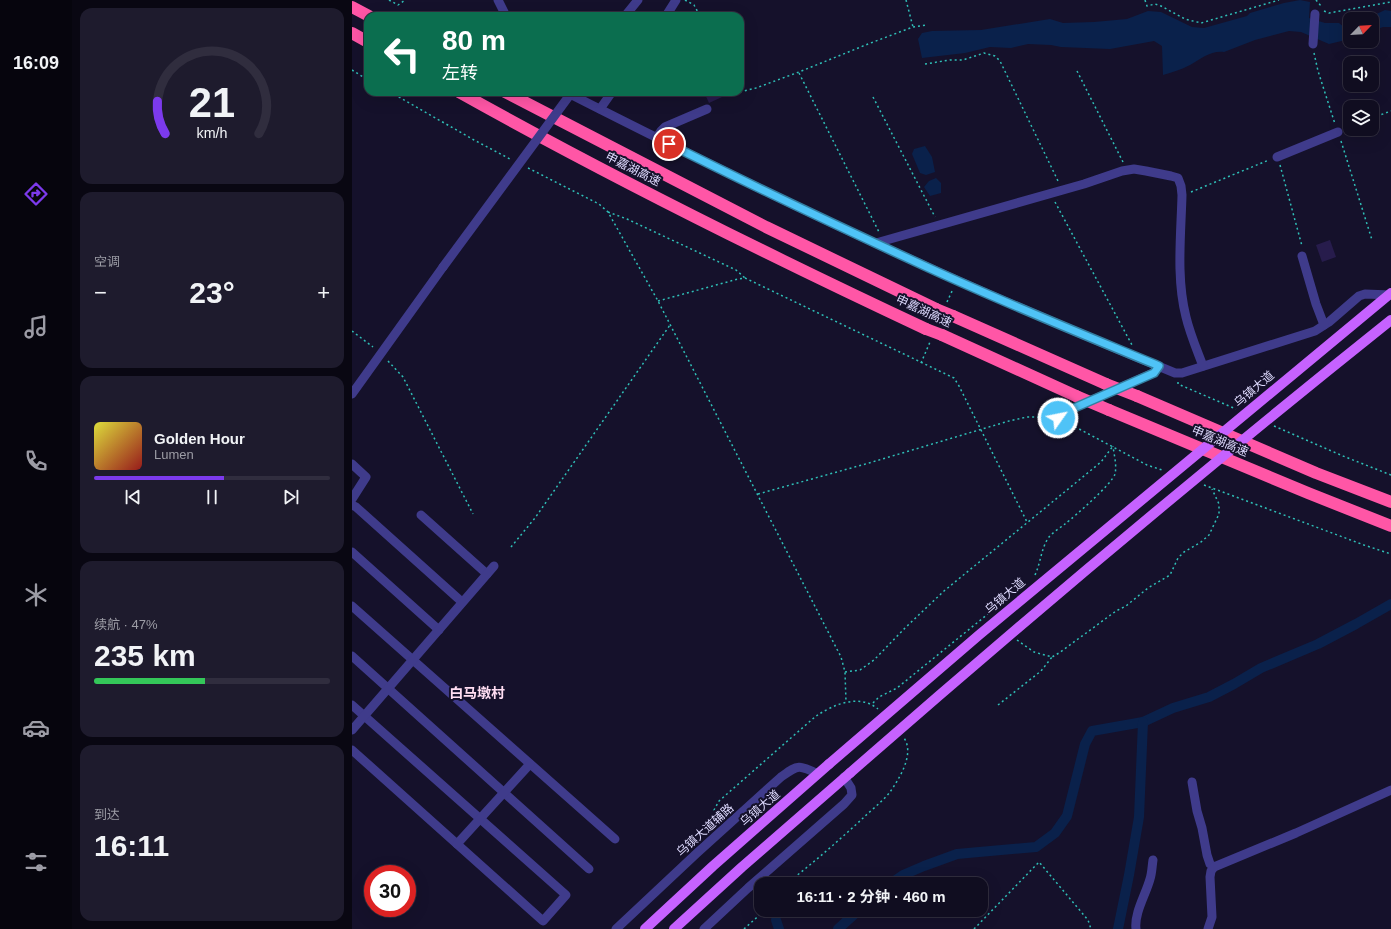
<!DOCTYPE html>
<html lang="zh">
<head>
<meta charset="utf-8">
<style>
	:root { --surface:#100d20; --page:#1e1b2d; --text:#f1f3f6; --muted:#9c9ca5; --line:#302d3e; --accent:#7c3aed }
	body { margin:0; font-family:Helvetica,"Noto Sans SC",sans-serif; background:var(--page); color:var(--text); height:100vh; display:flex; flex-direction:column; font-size:15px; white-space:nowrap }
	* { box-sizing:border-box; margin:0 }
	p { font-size:13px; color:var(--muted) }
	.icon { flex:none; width:22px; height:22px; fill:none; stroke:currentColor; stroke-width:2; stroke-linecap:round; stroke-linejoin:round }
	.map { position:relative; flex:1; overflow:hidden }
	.details { display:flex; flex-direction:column; gap:8px; padding:8px; background:#090712; width:280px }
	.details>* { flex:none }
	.banner { position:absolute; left:12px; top:12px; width:380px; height:84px; border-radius:12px; box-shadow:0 4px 16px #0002,0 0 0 1px var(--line); background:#0b6e4f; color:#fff; overflow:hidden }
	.needle { width:26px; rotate:65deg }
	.controls { position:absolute; left:991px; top:12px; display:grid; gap:8px }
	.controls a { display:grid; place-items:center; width:36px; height:36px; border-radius:8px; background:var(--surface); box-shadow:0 4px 16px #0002,0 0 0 1px var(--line); font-size:20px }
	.speed { position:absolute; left:12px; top:865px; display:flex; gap:8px; font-size:20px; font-weight:700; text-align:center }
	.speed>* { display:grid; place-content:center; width:52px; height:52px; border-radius:50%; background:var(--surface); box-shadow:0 4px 16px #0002,0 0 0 1px var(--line); line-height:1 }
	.speed .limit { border:6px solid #d22; background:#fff; color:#111 }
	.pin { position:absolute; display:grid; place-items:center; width:34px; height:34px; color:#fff; margin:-17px; border:2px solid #fff; border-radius:50%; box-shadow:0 1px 4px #0007 }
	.me { position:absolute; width:44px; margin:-22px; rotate:57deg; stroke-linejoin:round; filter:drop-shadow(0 0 3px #0008) }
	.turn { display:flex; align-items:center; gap:14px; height:84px; padding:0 12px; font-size:18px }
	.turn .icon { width:52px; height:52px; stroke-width:2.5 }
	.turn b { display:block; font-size:28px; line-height:34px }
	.big { font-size:30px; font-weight:700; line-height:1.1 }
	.details .tile { flex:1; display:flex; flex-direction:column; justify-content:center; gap:6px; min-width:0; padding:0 14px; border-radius:12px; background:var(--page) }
	.details .dial { align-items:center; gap:0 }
	.dial svg { height:104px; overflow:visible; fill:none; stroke:var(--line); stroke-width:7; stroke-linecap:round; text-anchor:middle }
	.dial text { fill:var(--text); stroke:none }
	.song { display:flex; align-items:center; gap:12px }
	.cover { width:48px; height:48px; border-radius:6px; background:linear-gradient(135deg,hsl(60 70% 55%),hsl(0 70% 35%)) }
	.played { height:4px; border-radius:2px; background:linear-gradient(90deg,var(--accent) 55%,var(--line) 55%) }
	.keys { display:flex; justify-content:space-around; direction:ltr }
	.heat { display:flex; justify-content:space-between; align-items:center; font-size:22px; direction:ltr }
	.charge { height:6px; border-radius:3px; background:linear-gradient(90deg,#34c759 47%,var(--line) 0) }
	.trip { position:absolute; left:402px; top:877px; width:234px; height:40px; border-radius:12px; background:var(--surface); box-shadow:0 4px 16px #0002,0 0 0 1px var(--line); font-weight:700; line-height:40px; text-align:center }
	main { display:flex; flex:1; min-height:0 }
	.menu { display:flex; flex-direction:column; width:72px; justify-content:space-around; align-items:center; background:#06050d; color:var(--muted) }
	.menu .icon { width:28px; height:28px }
	.menu .current { color:var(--accent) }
	.menu b { font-size:18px; color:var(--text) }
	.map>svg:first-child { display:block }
</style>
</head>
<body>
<main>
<nav class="menu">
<b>16:09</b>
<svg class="icon current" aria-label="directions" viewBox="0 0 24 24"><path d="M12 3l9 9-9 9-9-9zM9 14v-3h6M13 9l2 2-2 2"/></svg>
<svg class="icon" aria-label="music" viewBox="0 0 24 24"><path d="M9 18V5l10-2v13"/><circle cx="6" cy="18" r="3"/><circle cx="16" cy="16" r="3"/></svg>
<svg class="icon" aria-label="phone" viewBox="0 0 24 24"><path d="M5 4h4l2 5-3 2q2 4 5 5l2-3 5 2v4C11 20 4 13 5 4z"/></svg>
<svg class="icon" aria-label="climate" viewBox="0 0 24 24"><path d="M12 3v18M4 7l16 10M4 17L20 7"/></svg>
<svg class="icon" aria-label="car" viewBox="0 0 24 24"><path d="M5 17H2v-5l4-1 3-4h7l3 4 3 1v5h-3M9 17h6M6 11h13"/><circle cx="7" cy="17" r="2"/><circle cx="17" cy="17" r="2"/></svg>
<svg class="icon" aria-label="filters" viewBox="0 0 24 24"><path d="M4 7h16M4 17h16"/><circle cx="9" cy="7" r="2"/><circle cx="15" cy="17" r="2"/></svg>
</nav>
<section class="details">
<div class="tile dial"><svg viewBox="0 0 100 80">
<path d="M14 69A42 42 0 1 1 86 69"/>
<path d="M14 69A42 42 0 0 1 8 44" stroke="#7c3aed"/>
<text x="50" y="56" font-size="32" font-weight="700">21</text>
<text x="50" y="72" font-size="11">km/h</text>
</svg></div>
<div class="tile"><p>空调</p>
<div class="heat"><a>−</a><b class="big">23°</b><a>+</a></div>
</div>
<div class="tile">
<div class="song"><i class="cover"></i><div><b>Golden Hour</b><p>Lumen</p></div></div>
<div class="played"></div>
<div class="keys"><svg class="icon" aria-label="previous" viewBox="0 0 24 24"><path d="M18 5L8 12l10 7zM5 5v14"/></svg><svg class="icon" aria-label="pause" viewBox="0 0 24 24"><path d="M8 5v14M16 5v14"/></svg><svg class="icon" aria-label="next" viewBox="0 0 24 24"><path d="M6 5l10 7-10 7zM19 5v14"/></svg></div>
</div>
<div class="tile"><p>续航 · 47%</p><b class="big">235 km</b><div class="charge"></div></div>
<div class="tile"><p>到达</p><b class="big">16:11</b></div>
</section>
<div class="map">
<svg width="1039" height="929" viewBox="0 0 1039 929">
	<rect width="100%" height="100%" fill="#15112b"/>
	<g fill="#0a214b">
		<path d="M948 0 958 2 957 18 973 23H987L993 28 998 27V39L977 44 949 32 937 31 903 40 872 52C860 50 848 59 838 65 829 70 820 72 811 75L810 46 802 41 758 49 709 47 699 45 676 44 659 48 638 47 613 53 570 58 566 39 570 33 580 31 629 30 698 19 711 23 742 22 775 19 796 11 809 12 840 27 852 28 895 16 898 13 932 3Z"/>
		<path d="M1033 10 1039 11V27H1031L1020 31V19H1014Z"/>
		<path d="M573 146 580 157 583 172 574 175 568 173 560 154 562 149Z"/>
		<path d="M584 178 589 183V193L578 196 572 187 577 181Z"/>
	</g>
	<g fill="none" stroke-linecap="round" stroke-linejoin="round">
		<g stroke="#0a214b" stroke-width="10">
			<path d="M538 884 551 875 572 866 605 854 684 847 703 833 715 816 733 744 740 731 791 722 821 708 857 697 882 684 909 668 966 644 1004 624 1039 604"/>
			<path d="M424 920 427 929"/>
			<path d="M486 929 507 910"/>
			<path d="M766 929 777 875 787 817 791 722"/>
		</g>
	</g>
	<g fill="#271c4c">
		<path d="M352 92H368L370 97 357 103Z"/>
		<path d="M978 240 984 257 970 262 964 245Z"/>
	</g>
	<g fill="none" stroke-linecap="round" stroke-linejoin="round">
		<g stroke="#2fbfb7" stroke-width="1.5" stroke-dasharray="2 3" stroke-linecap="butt">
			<path d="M37 0 46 5 53 0"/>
			<path d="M333 0 342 5 348 16"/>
			<path d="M554 0 561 27"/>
			<path d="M793 0 795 6 803 4 809 6 833 19 849 23 927 0"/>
			<path d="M964 0 969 6"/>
			<path d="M972 11 977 13 1039 2"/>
			<path d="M962 53 966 71 983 124"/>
			<path d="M573 64 598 60H611L632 53 643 56 648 61 707 183"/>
			<path d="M0 70 16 80"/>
			<path d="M725 71 771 162"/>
			<path d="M447 73 527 232"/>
			<path d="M38 92 122 140 158 159"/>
			<path d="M388 92 404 88 447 72 516 44 561 27 574 25"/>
			<path d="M521 97 583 217"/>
			<path d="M1020 118 1039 111"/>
			<path d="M989 141 1020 240"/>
			<path d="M928 165 950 246"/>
			<path d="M176 168 247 204 256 212 306 301 489 657 493 672 494 702"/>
			<path d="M839 192 917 160"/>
			<path d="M703 202 780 345"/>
			<path d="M256 212 275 219 384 270 393 278"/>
			<path d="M306 301 386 279 393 278 602 378 607 386 675 522"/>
			<path d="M595 302 601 289"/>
			<path d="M0 331 21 347"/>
			<path d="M36 361 51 377 121 514"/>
			<path d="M569 363 578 342"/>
			<path d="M826 382V384L884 409"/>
			<path d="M714 422 795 465 810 470"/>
			<path d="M922 426 991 456 1039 475"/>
			<path d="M852 485 1012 545 1036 553 1039 555"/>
			<path d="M406 494 517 463 657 421 675 417H697"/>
			<path d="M159 547 183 518 318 325"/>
			<path d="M683 575C689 562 689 548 697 537 701 532 708 528 713 524 723 516 760 484 763 474 765 465 762 455 761 446"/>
			<path d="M665 640 682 652 700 657 707 653 764 611 774 606 796 588 818 575 826 558 832 552 849 542 857 535 867 514V504L860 489"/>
			<path d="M493 672 508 670 522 660 553 628 592 591 749 462 761 446"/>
			<path d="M521 703 527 697 545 688 647 605"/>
			<path d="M646 705 689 671 700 657"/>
			<path d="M367 819 362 810 367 801 464 716C481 705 507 693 526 709"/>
			<path d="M434 884C460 864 485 842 509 820 518 811 530 802 538 792 547 779 563 754 552 738"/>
			<path d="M392 929 413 910"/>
			<path d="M622 929 687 862 736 920 739 929"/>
		</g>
		<g stroke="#3f3b8b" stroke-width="9">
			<path d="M146 0 154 16"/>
			<path d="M273 16 286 0"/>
			<path d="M314 16 324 0"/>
			<path d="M961 44 963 14"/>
			<path d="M214 92C334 153 455 213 578 268 659 305 741 339 823 373H830L963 331 977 322 1007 296 1013 294 1039 295"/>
			<path d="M248 109 260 92"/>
			<path d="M305 137 309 131 313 127 355 109"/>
			<path d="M925 157 986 132"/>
			<path d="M524 243 732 184 770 171 782 169 794 171 819 176 826 178 829 186 830 195C829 235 824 278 834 317 838 334 845 350 851 366"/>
			<path d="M950 256 964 304 972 325"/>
			<path d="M0 394 91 267"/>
			<path d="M706 418 713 412 801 373 807 366"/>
			<path d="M0 464 14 477 0 499"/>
			<path d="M0 505 4 507 110 602"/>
			<path d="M69 515 135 574"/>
			<path d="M0 552 87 630"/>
			<path d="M0 606 263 839"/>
			<path d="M0 656 237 869"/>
			<path d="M0 705 214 895 191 921 0 750"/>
			<path d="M0 730 142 566"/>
			<path d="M840 782 845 811 850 828 855 855 858 864 862 867"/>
			<path d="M105 844 178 764"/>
			<path d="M264 929 345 853 429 777C446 765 446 764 466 774"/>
			<path d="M352 929 396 888 492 804 500 795 499 788 492 777"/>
			<path d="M784 929C782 913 794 894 798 879 800 873 800 866 801 860"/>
			<path d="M856 929 860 917 858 877 859 871 862 867 944 833 1039 790"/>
		</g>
		<g stroke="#c662ff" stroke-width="10">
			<path d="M293 929 361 866 477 764"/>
			<path d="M322 929 390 867 498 773"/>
		</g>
		<g stroke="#ff56a6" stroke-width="12">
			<path d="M0 7 17 16"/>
			<path d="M0 33 16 42"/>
			<path d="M107 92C259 177 416 255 574 329"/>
			<path d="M153 92 414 227 584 309"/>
			<path d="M601 316 754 384"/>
			<path d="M590 335 724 396"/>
			<path d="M785 396 964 473 1039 502"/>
			<path d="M757 410 956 493 1039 526"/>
		</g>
		<path stroke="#3f3b8b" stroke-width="9" d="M91 267 220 92"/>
		<g stroke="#c662ff" stroke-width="10">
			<path d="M477 764 627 635 1039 293"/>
			<path d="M498 773C675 618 855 467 1039 320"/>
		</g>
		<g stroke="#ff56a6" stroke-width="12">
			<path d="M584 309 601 316"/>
			<path d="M574 329 590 335"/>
			<path d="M754 384 785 396"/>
			<path d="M724 396 757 410"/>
		</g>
	</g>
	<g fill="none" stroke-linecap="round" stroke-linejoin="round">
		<g stroke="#337fa1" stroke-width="10">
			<path id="route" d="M317 144C403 187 490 228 577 268 653 303 730 334 807 366L802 373 713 412 706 418"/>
		</g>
		<use href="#route" stroke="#4fc3f7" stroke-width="7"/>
	</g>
	<g text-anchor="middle" stroke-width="4" stroke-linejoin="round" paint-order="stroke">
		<g font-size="12" fill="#dfdbff" stroke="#15112b">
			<text transform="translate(281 169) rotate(27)" y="4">申嘉湖高速</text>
			<text transform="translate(572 311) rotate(25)" y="4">申嘉湖高速</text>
			<text transform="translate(902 389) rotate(-40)" y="4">乌镇大道</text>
			<text transform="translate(868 441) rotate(23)" y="4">申嘉湖高速</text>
			<text transform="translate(653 596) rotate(-40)" y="4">乌镇大道</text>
			<text transform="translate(408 808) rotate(-41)" y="4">乌镇大道</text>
			<text transform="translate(353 830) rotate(-42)" y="4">乌镇大道辅路</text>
		</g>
		<g font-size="14" font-weight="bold" fill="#ffddf2" stroke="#15112b">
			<text x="125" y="698">白马墩村</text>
		</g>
	</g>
</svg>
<div class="controls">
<a><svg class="needle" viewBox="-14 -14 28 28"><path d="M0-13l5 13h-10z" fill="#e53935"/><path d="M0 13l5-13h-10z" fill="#9c9ca5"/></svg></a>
<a><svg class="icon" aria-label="sound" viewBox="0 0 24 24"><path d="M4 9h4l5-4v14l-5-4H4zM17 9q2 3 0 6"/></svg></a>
<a><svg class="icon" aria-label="layers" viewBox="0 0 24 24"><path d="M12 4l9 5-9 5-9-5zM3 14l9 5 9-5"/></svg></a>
</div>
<div class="speed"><div class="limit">30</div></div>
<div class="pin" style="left:317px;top:144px;background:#d93025"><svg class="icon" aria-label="arrive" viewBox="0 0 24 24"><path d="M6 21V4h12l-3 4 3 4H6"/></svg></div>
<svg class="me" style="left:706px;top:418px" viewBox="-20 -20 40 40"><circle r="17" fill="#4fc3f7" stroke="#fff" stroke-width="3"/><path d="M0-11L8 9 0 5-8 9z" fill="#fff"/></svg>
<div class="trip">16:11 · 2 分钟 · 460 m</div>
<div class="banner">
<div class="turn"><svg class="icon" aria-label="left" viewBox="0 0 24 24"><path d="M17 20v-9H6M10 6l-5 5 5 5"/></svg><div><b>80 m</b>左转</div></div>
</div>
</div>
</main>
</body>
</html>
